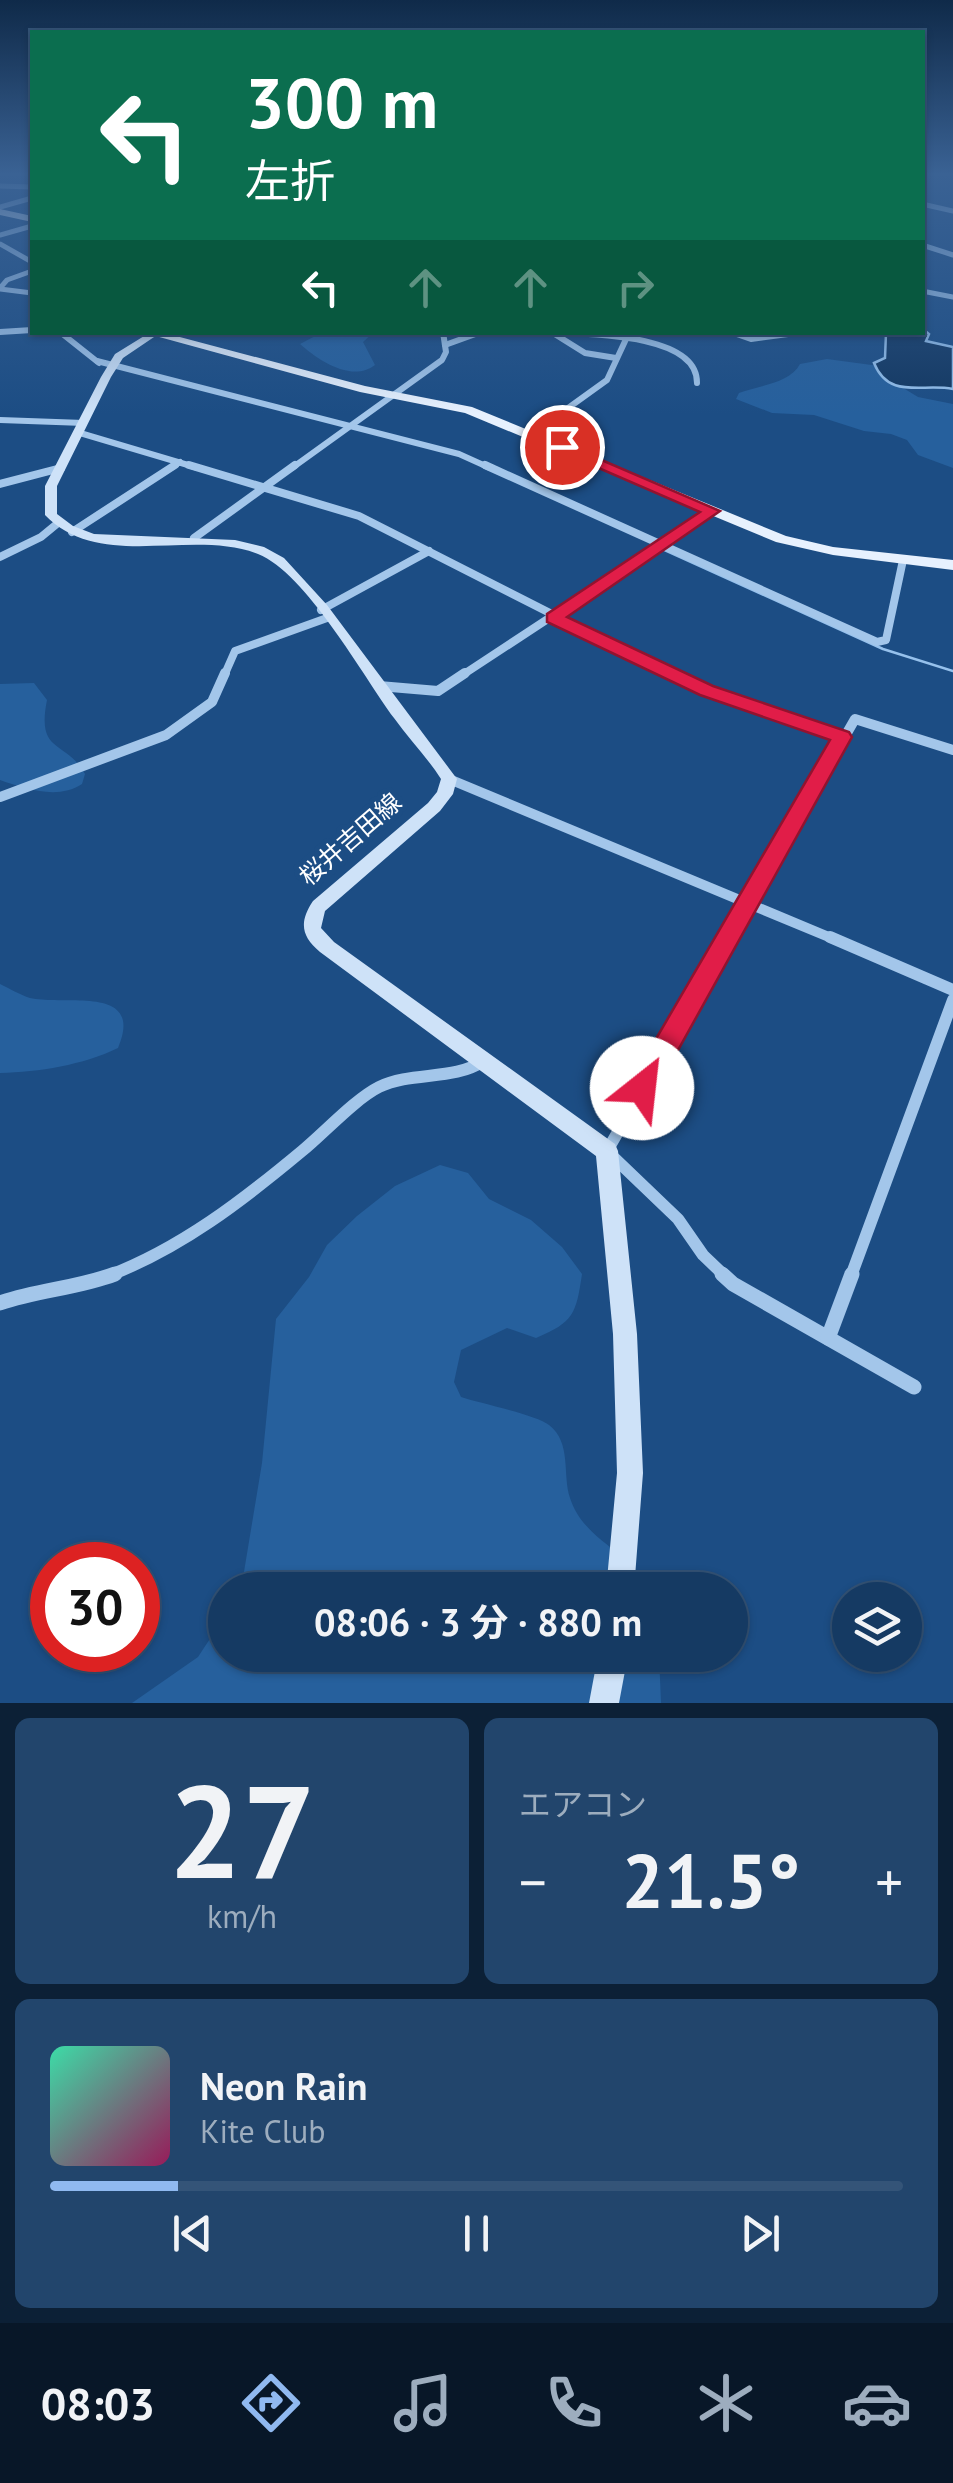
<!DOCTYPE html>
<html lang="ja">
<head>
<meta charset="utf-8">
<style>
	:root { --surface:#153a63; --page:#22456c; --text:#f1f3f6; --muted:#9dadbe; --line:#345478; --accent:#90b9f0 }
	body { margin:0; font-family:"PT Sans","Noto Sans JP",sans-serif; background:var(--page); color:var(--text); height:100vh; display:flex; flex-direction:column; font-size:38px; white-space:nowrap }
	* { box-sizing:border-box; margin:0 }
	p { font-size:32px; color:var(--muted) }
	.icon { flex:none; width:55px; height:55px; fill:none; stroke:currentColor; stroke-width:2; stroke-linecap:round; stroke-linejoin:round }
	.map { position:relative; height:1703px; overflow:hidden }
	.sheet { display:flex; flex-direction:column; gap:15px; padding:15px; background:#0c2036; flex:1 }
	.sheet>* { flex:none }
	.banner { position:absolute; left:30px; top:30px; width:895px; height:305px; border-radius:0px; box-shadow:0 2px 8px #0004,0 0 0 2px var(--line); background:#0b6e4f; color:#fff; overflow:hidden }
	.buttons { position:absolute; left:832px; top:1582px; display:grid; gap:20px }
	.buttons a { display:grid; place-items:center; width:90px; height:90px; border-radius:50%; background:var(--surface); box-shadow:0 2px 8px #0004,0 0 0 2px var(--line); font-size:50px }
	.speed { position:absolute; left:30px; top:1542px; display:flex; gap:20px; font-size:50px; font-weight:700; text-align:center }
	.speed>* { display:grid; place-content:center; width:130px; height:130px; border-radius:50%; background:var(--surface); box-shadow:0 2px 8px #0004,0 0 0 2px var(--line); line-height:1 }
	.speed .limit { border:15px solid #d22; background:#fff; color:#111 }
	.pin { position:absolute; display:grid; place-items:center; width:85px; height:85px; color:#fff; margin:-42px; border:5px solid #fff; border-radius:50%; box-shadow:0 2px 10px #0007 }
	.me { position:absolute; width:110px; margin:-55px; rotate:29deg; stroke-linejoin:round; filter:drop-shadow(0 0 8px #0008) }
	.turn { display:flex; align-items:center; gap:35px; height:210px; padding:0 50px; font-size:45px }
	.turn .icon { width:130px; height:130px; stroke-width:2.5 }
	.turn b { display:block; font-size:70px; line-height:85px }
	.lanes { display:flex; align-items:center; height:95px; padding:0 50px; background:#0003; justify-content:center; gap:50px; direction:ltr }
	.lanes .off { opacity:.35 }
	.big { font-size:75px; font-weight:700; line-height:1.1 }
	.sheet .widget { flex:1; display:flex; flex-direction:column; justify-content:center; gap:15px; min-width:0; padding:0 35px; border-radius:15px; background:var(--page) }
	.sheet .dial { align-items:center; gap:0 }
	.dial b { font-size:130px; line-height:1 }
	.song { display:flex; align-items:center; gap:30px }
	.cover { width:120px; height:120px; border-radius:15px; background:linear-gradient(135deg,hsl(160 70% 55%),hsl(330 70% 35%)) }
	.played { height:10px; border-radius:5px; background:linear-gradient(90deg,var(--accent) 15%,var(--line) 15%) }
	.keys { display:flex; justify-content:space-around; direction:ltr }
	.heat { display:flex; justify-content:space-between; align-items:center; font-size:55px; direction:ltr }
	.sheet .tiles { flex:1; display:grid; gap:15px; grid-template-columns:1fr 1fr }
	.widget:last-child { grid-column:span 2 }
	.trip { position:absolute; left:208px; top:1572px; width:540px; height:100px; border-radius:50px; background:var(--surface); box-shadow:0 2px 8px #0004,0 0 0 2px var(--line); font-weight:700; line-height:100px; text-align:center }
	.tab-bar { display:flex; height:160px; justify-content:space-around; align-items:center; background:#081728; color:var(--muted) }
	.tab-bar .icon { width:70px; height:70px }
	.tab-bar .selected { color:var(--accent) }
	.tab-bar b { font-size:45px; color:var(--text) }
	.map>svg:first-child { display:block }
</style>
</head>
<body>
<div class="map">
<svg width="953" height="1703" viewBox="0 0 953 1703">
	<rect width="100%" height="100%" fill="#1c4d84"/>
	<g fill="#26609d">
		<path d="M321 333H373L363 342 375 365C352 383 318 360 300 344Z"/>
		<path d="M827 359 879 366 895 383 918 397 953 404V468L918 455 907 440 891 434 864 431 814 415 772 413 736 399 739 393C761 385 790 383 800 364Z"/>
		<path d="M34 683 47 700C36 755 66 739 85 774L82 784C58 800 26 789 0 780V684Z"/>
		<path d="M0 984C9 988 20 995 30 998 65 1006 145 984 118 1048 83 1065 39 1072 0 1073Z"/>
		<path d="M440 1165 468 1173 489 1199 531 1220 562 1247 582 1274C576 1314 574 1322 536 1338L507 1328 461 1350 454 1382 461 1397C479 1403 537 1415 549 1425 572 1443 562 1474 570 1498 584 1542 633 1551 647 1590H241L262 1463 276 1319 309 1277 327 1245 357 1216 395 1186Z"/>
		<path d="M225 1616V1655H659L661 1703H132L198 1657Z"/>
	</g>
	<path fill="#133862" stroke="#96c1ec" stroke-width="2.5" d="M923 329 929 334 926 341 953 347V389C922 383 889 400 874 363L885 358 886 333 922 332Z"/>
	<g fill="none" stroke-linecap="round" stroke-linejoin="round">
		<path stroke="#96c1ec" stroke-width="2.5" d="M658 547 883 649 953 671"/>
		<g stroke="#a3c6ea" stroke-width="5">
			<path d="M0 186 32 187"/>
			<path d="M922 204 953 211"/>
			<path d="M0 207 32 198"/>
			<path d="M0 235 32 226"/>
			<path d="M0 244 32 262"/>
			<path d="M922 245 953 255"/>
			<path d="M0 288 7 280 32 271"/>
			<path d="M0 289 32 293"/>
			<path d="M922 291 953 297"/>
		</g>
		<g stroke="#a3c6ea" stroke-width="6">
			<path d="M0 332 32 330"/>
			<path d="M60 332 99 363"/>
			<path d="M541 332C578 334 698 331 697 383"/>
			<path d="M731 332 751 339 803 332"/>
			<path d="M553 333 585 353 616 358"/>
			<path d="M445 345 481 332"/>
			<path d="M97 361 459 454 490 468"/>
			<path d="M0 420 84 423"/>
			<path d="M80 433 198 468"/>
			<path d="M532 434 607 380 627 337"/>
			<path d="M171 468 180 462"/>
			<path d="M292 468 442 360 446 352 443 332"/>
		</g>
		<g stroke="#a3c6ea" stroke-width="8">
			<path d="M189 465 359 516 674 676"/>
			<path d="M485 465 877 642 886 640 903 560"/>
			<path d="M0 484 61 468"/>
			<path d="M72 532 175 465"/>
			<path d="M194 538 295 465"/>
			<path d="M0 557 41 537 58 523"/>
			<path d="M321 610 429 551"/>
			<path d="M224 676 235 651 327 618"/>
			<path d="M461 676 712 511"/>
		</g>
		<g stroke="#a3c6ea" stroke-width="10">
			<path d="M669 673 706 691 842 737"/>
			<path d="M379 686 438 691 465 673"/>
			<path d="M449 779 836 940"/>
			<path d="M0 797 166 735 212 702 225 673"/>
			<path d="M728 940 855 719 953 750"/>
		</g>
		<g stroke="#a3c6ea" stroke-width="12">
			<path d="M830 937 953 990"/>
			<path d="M108 1276C181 1248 242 1201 302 1151 324 1133 355 1099 379 1087 412 1071 454 1081 483 1061"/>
			<path d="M725 1276 703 1255 678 1219 607 1151 730 937"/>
			<path d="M851 1276 953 1000"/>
		</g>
		<g stroke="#a3c6ea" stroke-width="15">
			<path d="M722 1274 733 1284 914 1387"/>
			<path d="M0 1303C38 1290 78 1288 115 1274"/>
			<path d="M828 1338 852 1274"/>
		</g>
		<g fill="#cee2f8" fill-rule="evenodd">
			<path d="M149 333 157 335 123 358 111 377 57 486V514L73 526 94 534 235 540 264 547 284 558 327 605 457 779 453 794 440 811 325 911 321 928 334 942 615 1144 618 1151 637 1334 643 1473 634 1590H606L617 1473 613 1334 596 1156 320 952C301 936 299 922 313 901L428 803 437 792 441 779C427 757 409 739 394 718 363 676 306 573 258 554 191 528 100 572 45 515V486L101 377 115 354Z"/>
			<path d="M598 1655H628L619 1703H589Z"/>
		</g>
		<g fill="#e7f1fe" fill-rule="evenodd">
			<path d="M0 209 32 216V222L0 215Z"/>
			<path d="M141 332H161L365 386 472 407 786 536 833 547 953 560V570L833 555 776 542 465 413 360 392Z"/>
		</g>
	</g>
	<linearGradient id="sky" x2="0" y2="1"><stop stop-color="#0f2a49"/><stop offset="0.42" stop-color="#3a6294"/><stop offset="1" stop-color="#3a6294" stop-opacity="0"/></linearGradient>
	<rect width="953" height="414" fill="url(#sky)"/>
	<path fill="#e11d48" stroke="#92132f" stroke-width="2.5" d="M562 443 720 511 567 617 713 686 849 732 852 737 652 1097 642 1101 632 1097 628 1088 632 1080 830 740 700 695 547 622V614L700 512 557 450 555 447Z"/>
	<g text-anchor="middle" stroke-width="10" stroke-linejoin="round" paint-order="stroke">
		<g font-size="25" fill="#fff" stroke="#1c4d84">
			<text transform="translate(350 839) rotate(-41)" y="9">桜井吉田線</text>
		</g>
	</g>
</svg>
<div class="buttons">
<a><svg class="icon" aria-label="layers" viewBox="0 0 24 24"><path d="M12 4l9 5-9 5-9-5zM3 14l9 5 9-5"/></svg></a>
</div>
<div class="speed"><div class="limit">30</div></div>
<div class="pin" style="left:562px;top:447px;background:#d93025"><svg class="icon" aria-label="arrive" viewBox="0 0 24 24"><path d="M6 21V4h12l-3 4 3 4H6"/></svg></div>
<svg class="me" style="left:642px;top:1088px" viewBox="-20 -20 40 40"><circle r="19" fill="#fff"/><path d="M0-13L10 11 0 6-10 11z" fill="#e11d48"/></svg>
<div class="trip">08:06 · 3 分 · 880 m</div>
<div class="banner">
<div class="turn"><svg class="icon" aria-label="left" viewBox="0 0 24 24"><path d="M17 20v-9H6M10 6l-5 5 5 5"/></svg><div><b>300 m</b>左折</div></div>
<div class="lanes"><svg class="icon" aria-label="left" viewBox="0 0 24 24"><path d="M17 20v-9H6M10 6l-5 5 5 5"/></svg><svg class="icon off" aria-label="ahead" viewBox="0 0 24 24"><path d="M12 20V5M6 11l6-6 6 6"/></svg><svg class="icon off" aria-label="ahead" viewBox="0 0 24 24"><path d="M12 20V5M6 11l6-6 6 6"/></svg><svg class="icon off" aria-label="right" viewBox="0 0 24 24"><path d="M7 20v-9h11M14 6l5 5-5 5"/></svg></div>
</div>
</div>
<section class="sheet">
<div class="tiles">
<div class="widget dial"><b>27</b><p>km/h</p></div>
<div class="widget"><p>エアコン</p>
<div class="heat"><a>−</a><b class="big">21.5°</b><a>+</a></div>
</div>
<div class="widget">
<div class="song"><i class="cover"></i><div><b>Neon Rain</b><p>Kite Club</p></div></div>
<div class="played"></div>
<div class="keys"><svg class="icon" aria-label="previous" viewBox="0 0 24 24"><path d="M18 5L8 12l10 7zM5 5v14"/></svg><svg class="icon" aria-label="pause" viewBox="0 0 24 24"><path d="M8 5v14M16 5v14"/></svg><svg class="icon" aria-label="next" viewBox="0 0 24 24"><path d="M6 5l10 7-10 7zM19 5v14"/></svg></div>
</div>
</div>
</section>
<nav class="tab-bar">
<b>08:03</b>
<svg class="icon selected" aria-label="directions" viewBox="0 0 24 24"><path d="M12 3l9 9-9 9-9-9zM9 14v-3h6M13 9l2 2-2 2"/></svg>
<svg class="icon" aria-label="music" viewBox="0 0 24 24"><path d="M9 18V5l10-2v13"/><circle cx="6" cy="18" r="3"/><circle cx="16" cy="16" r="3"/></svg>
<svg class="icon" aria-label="phone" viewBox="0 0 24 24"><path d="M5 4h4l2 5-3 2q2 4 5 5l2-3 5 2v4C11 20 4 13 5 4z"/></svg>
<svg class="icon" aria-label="climate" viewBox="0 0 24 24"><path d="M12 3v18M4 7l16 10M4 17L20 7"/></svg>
<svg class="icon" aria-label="car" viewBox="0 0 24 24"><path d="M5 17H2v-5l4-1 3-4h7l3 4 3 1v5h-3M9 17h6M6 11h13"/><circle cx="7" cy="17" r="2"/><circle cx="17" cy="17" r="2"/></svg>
</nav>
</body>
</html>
